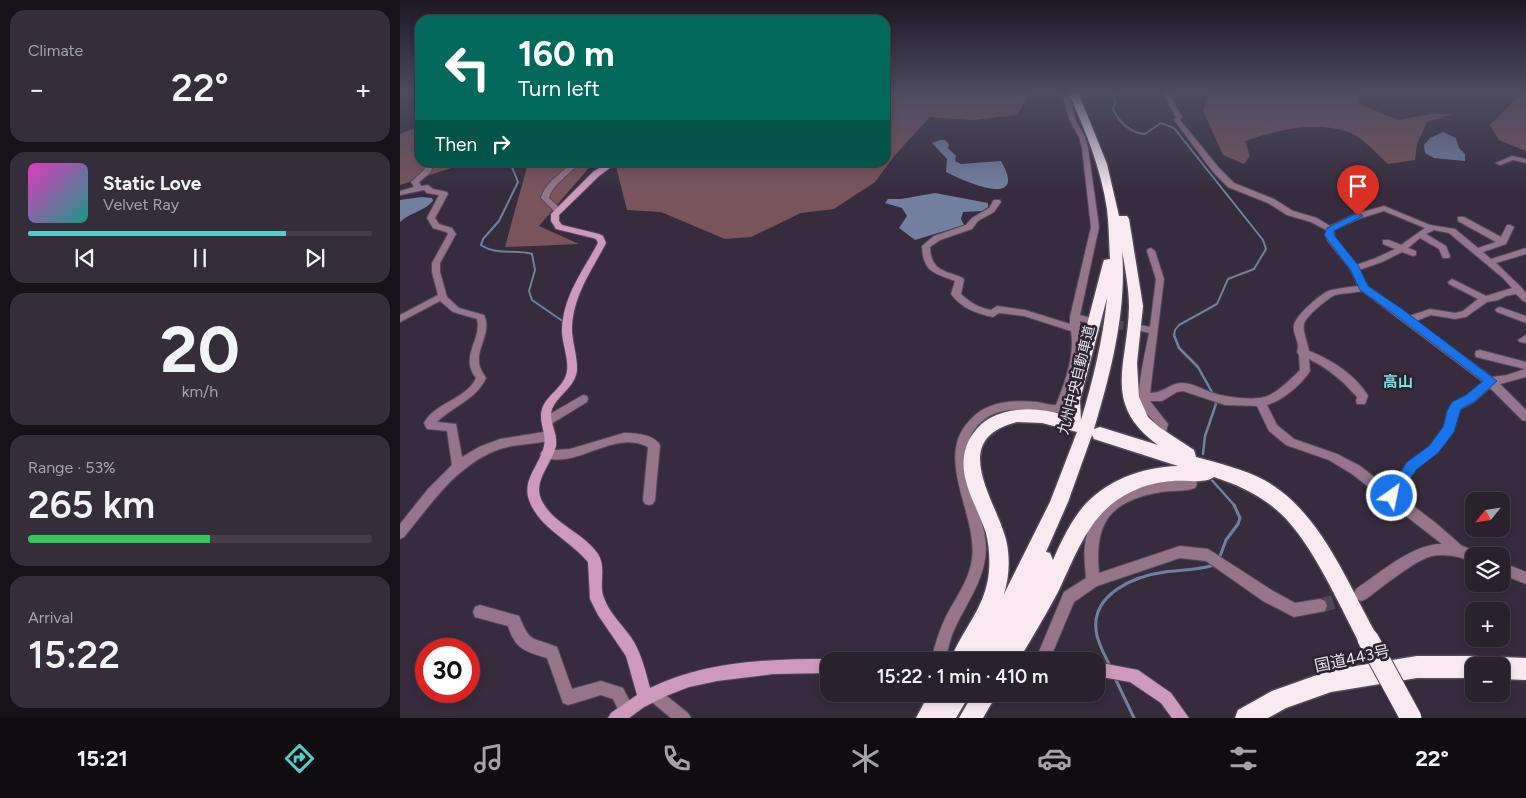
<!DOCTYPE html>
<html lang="en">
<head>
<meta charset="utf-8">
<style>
	:root { --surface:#29212e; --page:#352e3a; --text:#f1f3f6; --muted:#a5a3aa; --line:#453e4a; --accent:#54cdc8 }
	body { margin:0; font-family:Figtree,"Noto Sans JP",sans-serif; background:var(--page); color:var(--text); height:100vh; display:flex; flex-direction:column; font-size:19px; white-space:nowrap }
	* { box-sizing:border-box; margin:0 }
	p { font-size:16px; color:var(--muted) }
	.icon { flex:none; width:28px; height:28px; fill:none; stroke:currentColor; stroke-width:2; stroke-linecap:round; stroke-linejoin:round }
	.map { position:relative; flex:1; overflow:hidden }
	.details { display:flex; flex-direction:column; gap:10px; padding:10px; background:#171219; width:400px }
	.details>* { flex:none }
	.banner { position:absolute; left:15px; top:15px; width:475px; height:152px; border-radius:15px; box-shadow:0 2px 8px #0003,0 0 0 1px var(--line); background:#00695c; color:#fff; overflow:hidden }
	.needle { width:32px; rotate:240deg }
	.fabs { position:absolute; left:1065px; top:492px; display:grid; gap:10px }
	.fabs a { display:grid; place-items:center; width:45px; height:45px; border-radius:10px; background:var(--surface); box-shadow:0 2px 8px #0003,0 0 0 1px var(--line); font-size:25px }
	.speed { position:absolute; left:15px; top:638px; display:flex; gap:10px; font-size:25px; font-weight:700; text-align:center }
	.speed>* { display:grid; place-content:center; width:65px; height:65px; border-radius:50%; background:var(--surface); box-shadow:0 2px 8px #0003,0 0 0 1px var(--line); line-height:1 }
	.speed .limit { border:8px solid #d22; background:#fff; color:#111 }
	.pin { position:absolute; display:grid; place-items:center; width:42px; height:42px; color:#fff; margin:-51px -21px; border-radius:50% 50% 50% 0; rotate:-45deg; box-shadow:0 0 5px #0007 }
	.pin .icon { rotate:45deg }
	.me { position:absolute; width:55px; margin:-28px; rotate:33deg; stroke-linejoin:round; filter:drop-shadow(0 0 4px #0008) }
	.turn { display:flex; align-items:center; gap:18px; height:105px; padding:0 20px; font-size:22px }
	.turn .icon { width:65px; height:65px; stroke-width:2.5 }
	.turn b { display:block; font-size:35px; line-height:42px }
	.then { display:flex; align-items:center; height:48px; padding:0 20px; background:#0003; gap:10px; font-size:19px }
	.big { font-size:38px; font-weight:600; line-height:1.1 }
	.details .card { flex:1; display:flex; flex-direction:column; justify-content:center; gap:8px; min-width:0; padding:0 18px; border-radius:15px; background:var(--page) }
	.details .dial { align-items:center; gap:0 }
	.dial b { font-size:65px; line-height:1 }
	.song { display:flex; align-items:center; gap:15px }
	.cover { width:60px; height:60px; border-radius:8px; background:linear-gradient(135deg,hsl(310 70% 55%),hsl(170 70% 35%)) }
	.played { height:5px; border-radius:2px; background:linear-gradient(90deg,var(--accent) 75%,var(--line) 75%) }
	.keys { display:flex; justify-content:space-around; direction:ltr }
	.heat { display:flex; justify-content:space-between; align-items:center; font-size:28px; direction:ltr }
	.charge { height:8px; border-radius:4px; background:linear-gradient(90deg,#34c759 53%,var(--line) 0) }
	.trip { position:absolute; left:420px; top:652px; width:285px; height:50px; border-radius:15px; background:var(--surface); box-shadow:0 2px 8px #0003,0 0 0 1px var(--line); font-weight:600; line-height:50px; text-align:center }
	.dock { display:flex; height:80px; justify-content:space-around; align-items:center; background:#100d12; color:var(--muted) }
	.dock .icon { width:35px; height:35px }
	.dock .current { color:var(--accent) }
	.dock b { font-size:22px; color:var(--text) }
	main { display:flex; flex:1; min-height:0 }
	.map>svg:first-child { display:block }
</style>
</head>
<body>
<main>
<section class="details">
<div class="card"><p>Climate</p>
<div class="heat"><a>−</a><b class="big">22°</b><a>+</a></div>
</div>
<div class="card">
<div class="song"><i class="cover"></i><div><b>Static Love</b><p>Velvet Ray</p></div></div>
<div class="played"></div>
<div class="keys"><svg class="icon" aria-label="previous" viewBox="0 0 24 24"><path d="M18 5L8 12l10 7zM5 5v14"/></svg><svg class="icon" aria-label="pause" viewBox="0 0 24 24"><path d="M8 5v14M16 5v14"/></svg><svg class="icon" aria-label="next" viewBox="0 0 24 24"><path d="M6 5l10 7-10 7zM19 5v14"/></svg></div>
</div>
<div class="card dial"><b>20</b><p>km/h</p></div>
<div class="card"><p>Range · 53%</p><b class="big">265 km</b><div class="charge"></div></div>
<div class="card"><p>Arrival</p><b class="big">15:22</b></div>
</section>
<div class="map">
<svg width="1126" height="718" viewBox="0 0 1126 718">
	<rect width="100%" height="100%" fill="#372c3d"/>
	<g fill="#78555d">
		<path d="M485 92H630L617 115 573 120 530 117 495 155 475 182 434 209 401 213 351 237 325 239 261 212 227 210 215 163 485 162Z"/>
		<path d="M812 92H957L958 103 998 120 1031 114H1052L1027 122 1017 144 1015 160 988 164C976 153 961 135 945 131 911 121 877 131 845 141L850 156 844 164 823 155 803 110Z"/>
		<path d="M1123 92H1126V151L1099 140 1090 125Z"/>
		<path d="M20 126V162L63 163 60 165 0 185V134Z"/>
		<path d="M128 163H193L139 226 179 244 105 247Z"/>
	</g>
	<g fill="#72809d">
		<path d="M1043 132 1056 138 1059 148 1065 154V161L1034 158 1025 153 1024 145 1030 138Z"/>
		<path d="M540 140H545L549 144 548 148 556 156 555 161 561 164 601 161C629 210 566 182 546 172L547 159 532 143Z"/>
		<path d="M535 193 588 203V207L582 211 563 212 561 219 564 225 515 240 499 228 507 216 502 208 485 203 488 199H501Z"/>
		<path d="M22 197 32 198 33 201C23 212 9 213 0 222V200Z"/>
	</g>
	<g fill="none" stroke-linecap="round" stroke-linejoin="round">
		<g stroke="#72809d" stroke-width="2">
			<path d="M712 92 716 100 713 109C719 122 730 133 745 134L761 123 774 128 863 240 866 249 854 269 828 279 817 304 779 325 775 330 774 336"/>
			<path d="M110 162 118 182 99 221 83 239 81 245C97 256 115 249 132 254L135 270 129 291 132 300 164 322"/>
		</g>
		<g stroke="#72809d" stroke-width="2.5">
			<path d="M774 335 779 348 798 367 813 394"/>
			<path d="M803 454 805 436 816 404 815 399"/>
			<path d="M810 478 835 506"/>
		</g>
		<g stroke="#72809d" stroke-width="3">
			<path d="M819 559 826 540 838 524 840 518 834 505"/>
			<path d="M710 666C705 655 697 643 696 630 692 594 734 576 765 572 781 570 798 570 814 565"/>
			<path d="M715 678 734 718"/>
		</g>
		<path stroke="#524758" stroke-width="9" stroke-dasharray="9 4.5" stroke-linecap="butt" d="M688 320 739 328"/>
		<path stroke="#524758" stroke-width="14" stroke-dasharray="14 7" stroke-linecap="butt" d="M920 606 950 597"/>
		<g stroke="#544959" stroke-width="2">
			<g id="street">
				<path d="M662 92H668L676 121 685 137 688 148 699 227 680 315 691 318 693 320 688 323 680 321C680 330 682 337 682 345 681 367 673 392 664 411 653 415 645 411 634 410 619 409 599 409 586 418 543 448 585 507 586 547 586 578 567 602 555 628 550 638 548 650 545 661H531C534 648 538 634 544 621 553 601 569 582 572 559 578 514 533 458 570 420 580 409 592 404 607 402 616 401 627 401 637 402 644 403 649 405 656 405 665 382 675 356 671 331L624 316 599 313 593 317C577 314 561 308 551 294L555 281C534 273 523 272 522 246L534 236 566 225 572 218 589 208 594 200H600L601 202 594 212 578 221 572 229 540 240 530 247C531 271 544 270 563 278L564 280 561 294C569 302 579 308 591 310L597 306 625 310 670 324V317L691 227 682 148 679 137 670 121Z"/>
				<path d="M762 92H768L782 117 780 120 819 168 834 183 874 199 893 211 917 218 930 226 955 214 984 206 1030 225 1055 229 1078 248 1096 242 1058 221V217H1064L1101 237 1107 225H1110L1114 227 1106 244 1083 252 1091 259 1126 248V254L1096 263 1122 288 1126 293V302L1123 301 1116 294 1106 296 1098 300 1087 302 1066 317 1055 319 1031 315 1016 321 1092 377 1107 375 1125 369 1076 357 1075 354 1076 351 1080 350 1126 362V377L1100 384 1126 410V421L1122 420 1090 388 1074 402 1061 409 1058 412 1053 431 1037 453 1015 469 999 495 1037 524 1062 546 1079 552 1080 556H1074V562C1061 557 1046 553 1032 556 1015 560 981 588 966 599L961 601 956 599 954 594 956 589C980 573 1012 544 1042 544L952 474 929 460 886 445 869 431 857 406 825 405 783 391 777 392 762 401H750L768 424 766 432 762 434 758 432 757 425 741 407C735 393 746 350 749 333L737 330 735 328 740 325 750 327 756 279 747 251 748 249 751 248 755 251 764 279 750 393C765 393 771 382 783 383 792 383 804 390 813 393 826 397 857 402 870 395 881 389 891 379 900 370L899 355 897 352C901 342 892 335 894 325 896 315 921 293 931 290 940 288 949 287 958 286L950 269 927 240 926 230 911 222 887 215 868 203 828 187 813 172 775 121 774 120 776 117ZM984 211 1025 228 1001 245 989 240H983V244L995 249 976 258 956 265 935 240 934 230 961 218ZM1034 230 1049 233 1103 278 1112 288 1086 296 1052 279 1048 282 1049 284 1078 299 1063 311 1055 313 1030 309 1009 316 968 286 959 270 982 262 1002 252 1013 256 1016 255V251L1008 248 1020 238 1039 249 1043 258H1049L1050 256 1046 246 1026 234ZM962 291 1083 382 1066 396 1053 403 1048 411 1044 427 1029 447 1007 463 990 489 960 466 937 454 894 439 877 425 867 405C883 400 901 385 910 371L909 359C928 368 943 381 957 397L956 401 957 404H965L968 396C956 375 930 359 909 351 908 344 902 329 904 324 906 316 928 298 935 295 944 293 954 293 962 291Z"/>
				<path d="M1112 156 1126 159V163L1113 160 1100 165 1096 163Z"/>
				<path d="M28 162H35L30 173 19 182 21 186 28 185 33 189 47 192 48 194 35 218 39 224 52 228 56 234 40 263V272L47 297 59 308 84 315C93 333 74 349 80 367 81 371 84 374 86 378 76 400 53 406 37 422L56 424 62 457 79 447 100 439 150 431 154 433 156 436 154 439C137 445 118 443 100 449 57 464 32 503 4 537L0 539V524L28 489 52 465 47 431 27 429 24 423C35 402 66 400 76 378 59 356 82 341 77 319L53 312 40 301 0 322V315L38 295 32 272V263L48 234 46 232 33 228 27 218 39 195 27 193 24 190 0 195V191L14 187 11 182 24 170Z"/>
				<path d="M173 162H180C170 175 154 182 149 198L162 210 158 212H155L141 198C146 181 161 174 173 162Z"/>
				<path d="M1100 307 1126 316V323L1097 312 1095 310 1097 308Z"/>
				<path d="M1126 335V343L1120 342 1118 340Z"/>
				<path d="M183 395 187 396 188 399 187 402 151 424 147 425 143 424 142 421 143 418Z"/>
				<path d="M224 433C235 433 253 434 260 445L255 500 253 504 249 505 245 504 243 500 248 447C212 429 179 470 142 457L140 454 142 451 170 449Z"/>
				<path d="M791 479 795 480 797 484 795 488C785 492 772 490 761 492 710 501 694 522 699 573L780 546 808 549 873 591 895 603 920 599 925 601 927 606 925 611 894 617 863 601 806 561 780 558 697 586 674 602 649 661H635L664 592 686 578C685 565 683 552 686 539 695 490 750 482 791 479Z"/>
				<path d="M1101 562 1126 572V584L1101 574Z"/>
				<path d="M80 605 119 616C131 645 131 636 157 647L172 689 201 681 223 688 234 710 231 715 226 718 221 715 213 699 201 695 168 705 163 703 147 658C126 652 115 649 108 626L75 617 73 612 75 607Z"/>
				<path d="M253 687 258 689 288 713 291 718H271L248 699 246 694 248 689Z"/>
			</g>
		</g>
		<g stroke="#544959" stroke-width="2">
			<g id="secondary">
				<path d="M209 162H218L199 176 159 215V221L162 225 199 234 203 236 206 243C192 270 174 294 172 326 171 341 180 363 176 375 172 389 157 396 152 409 148 421 158 433 156 446 152 464 133 480 141 499 152 524 183 532 198 554 207 568 198 584 204 598 210 615 225 627 234 642 242 656 246 673 250 688 305 661 368 659 429 659L434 661H429V673L373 674 317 681 289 687 266 696 244 707 229 718H208L211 713 237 695 226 656 198 615 190 599 188 562C170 540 139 528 129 500 122 479 140 465 144 446 147 434 138 421 142 409 147 394 165 387 167 371 169 358 162 344 162 330 163 296 183 271 198 243L196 239 193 238 156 229 151 221V214L193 172Z"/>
				<path d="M696 662 738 670 771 693 789 718H772L761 703 730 682 696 676Z"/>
			</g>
		</g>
		<g stroke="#544959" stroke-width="3">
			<g id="highway">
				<path d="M668 92H678L707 164 719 216H727L729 219 743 306 737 363 739 397 748 417 759 427 794 450 796 457C818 463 843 469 864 480 919 510 946 580 975 632L979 639 975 646 968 650 961 646C940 607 912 542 880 513 861 495 838 485 814 477 804 484 785 480 773 481 759 482 745 485 733 491 690 510 677 553 658 592 645 616 632 638 618 661H550C562 629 586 608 589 571 590 559 589 545 586 533 576 502 553 473 569 440 574 431 581 423 590 418 614 406 639 408 664 415V400L683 340 703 263 704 260 710 259C709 243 709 225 707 209 701 168 685 129 668 92ZM722 250C725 269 729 288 729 307 728 364 701 404 758 445L700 427 694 429C711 372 727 310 722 250ZM707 298C703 340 693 380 681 420L680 400ZM617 422 642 423 677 432 650 502 604 594C609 578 610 561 607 544 599 503 545 440 617 422ZM692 435 694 439 778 466C741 467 701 482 679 512 668 527 660 544 653 560L650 553 646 552 668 502Z"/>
				<path d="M1017 656H1074L1082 659 1085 666H1074V678H1017L931 692 886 708 868 718H835L838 710 872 691 931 670Z"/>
				<path d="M1101 657 1126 658V680L1101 679V666H1091L1093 660Z"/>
				<path d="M529 694H570L556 718H516Z"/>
				<path d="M573 694H597L583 718H559Z"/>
			</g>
		</g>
		<use href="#street" fill="#94758a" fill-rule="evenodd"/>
		<use href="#secondary" fill="#cc9bbc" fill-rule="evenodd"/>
		<use href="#highway" fill="#f9e9f3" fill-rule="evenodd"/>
		<g stroke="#544959" stroke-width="23" stroke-linecap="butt">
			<path id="highway-bridge" d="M968 639 1011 718"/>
		</g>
		<use href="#highway-bridge" stroke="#f9e9f3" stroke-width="21"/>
	</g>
	<linearGradient id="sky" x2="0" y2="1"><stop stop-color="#1e1822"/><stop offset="0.48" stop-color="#4d4b62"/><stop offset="1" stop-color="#4d4b62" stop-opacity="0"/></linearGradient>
	<rect width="1126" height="192" fill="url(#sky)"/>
	<path fill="#1a73e8" stroke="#114b97" d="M955 214H961L963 216 934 231V235L958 265 968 286 1002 309 1097 381 1074 402 1061 409 1054 432 1038 453 1016 470 997 500 992 502 987 500 985 496 1007 462 1029 446 1043 427 1047 411 1052 402 1066 395 1083 381 994 314 960 290 950 269 924 235 927 228Z"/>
	<g text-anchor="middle" stroke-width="5" stroke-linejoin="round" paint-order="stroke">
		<g font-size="14" fill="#eae2ee" stroke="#2d2232">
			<text transform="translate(676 380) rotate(-76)" y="5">九州中央自動車道</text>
		</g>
		<g font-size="15" font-weight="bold" fill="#78e4df" stroke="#2d2232">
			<text x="998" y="387">高山</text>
		</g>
		<g font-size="16" fill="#eae2ee" stroke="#2d2232">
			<text transform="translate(952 658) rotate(-12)" y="6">国道443号</text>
		</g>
	</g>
</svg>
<div class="fabs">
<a><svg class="needle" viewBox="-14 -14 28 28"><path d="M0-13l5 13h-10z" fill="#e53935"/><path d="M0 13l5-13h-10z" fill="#a5a3aa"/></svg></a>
<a><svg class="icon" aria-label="layers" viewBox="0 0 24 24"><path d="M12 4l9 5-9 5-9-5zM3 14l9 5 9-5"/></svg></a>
<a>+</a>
<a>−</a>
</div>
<div class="speed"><div class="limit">30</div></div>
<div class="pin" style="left:958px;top:216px;background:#d93025"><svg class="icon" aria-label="arrive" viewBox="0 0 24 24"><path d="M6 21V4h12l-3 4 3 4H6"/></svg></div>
<svg class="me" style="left:992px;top:496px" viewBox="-20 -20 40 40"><circle r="17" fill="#1a73e8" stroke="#fff" stroke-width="3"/><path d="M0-11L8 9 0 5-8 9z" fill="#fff"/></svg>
<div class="trip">15:22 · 1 min · 410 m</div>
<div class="banner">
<div class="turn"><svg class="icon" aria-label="left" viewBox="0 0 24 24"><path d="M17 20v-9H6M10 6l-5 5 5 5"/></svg><div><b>160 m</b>Turn left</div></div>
<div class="then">Then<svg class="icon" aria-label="right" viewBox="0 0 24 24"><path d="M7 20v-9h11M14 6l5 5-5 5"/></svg></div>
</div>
</div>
</main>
<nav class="dock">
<b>15:21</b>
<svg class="icon current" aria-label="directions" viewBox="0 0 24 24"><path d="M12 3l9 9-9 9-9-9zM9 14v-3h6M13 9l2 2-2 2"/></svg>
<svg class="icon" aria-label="music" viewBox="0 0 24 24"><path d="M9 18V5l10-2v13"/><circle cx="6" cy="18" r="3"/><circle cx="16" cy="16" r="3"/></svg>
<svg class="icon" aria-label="phone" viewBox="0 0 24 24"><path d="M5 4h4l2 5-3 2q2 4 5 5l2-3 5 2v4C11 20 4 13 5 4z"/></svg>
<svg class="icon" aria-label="climate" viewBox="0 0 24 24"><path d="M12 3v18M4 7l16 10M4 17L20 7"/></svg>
<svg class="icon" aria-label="car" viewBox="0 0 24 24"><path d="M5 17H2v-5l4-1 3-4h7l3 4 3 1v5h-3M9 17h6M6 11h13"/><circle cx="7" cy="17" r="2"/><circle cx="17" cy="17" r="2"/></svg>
<svg class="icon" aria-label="filters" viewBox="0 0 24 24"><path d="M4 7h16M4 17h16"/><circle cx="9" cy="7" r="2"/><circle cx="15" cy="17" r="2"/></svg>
<b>22°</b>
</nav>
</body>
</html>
